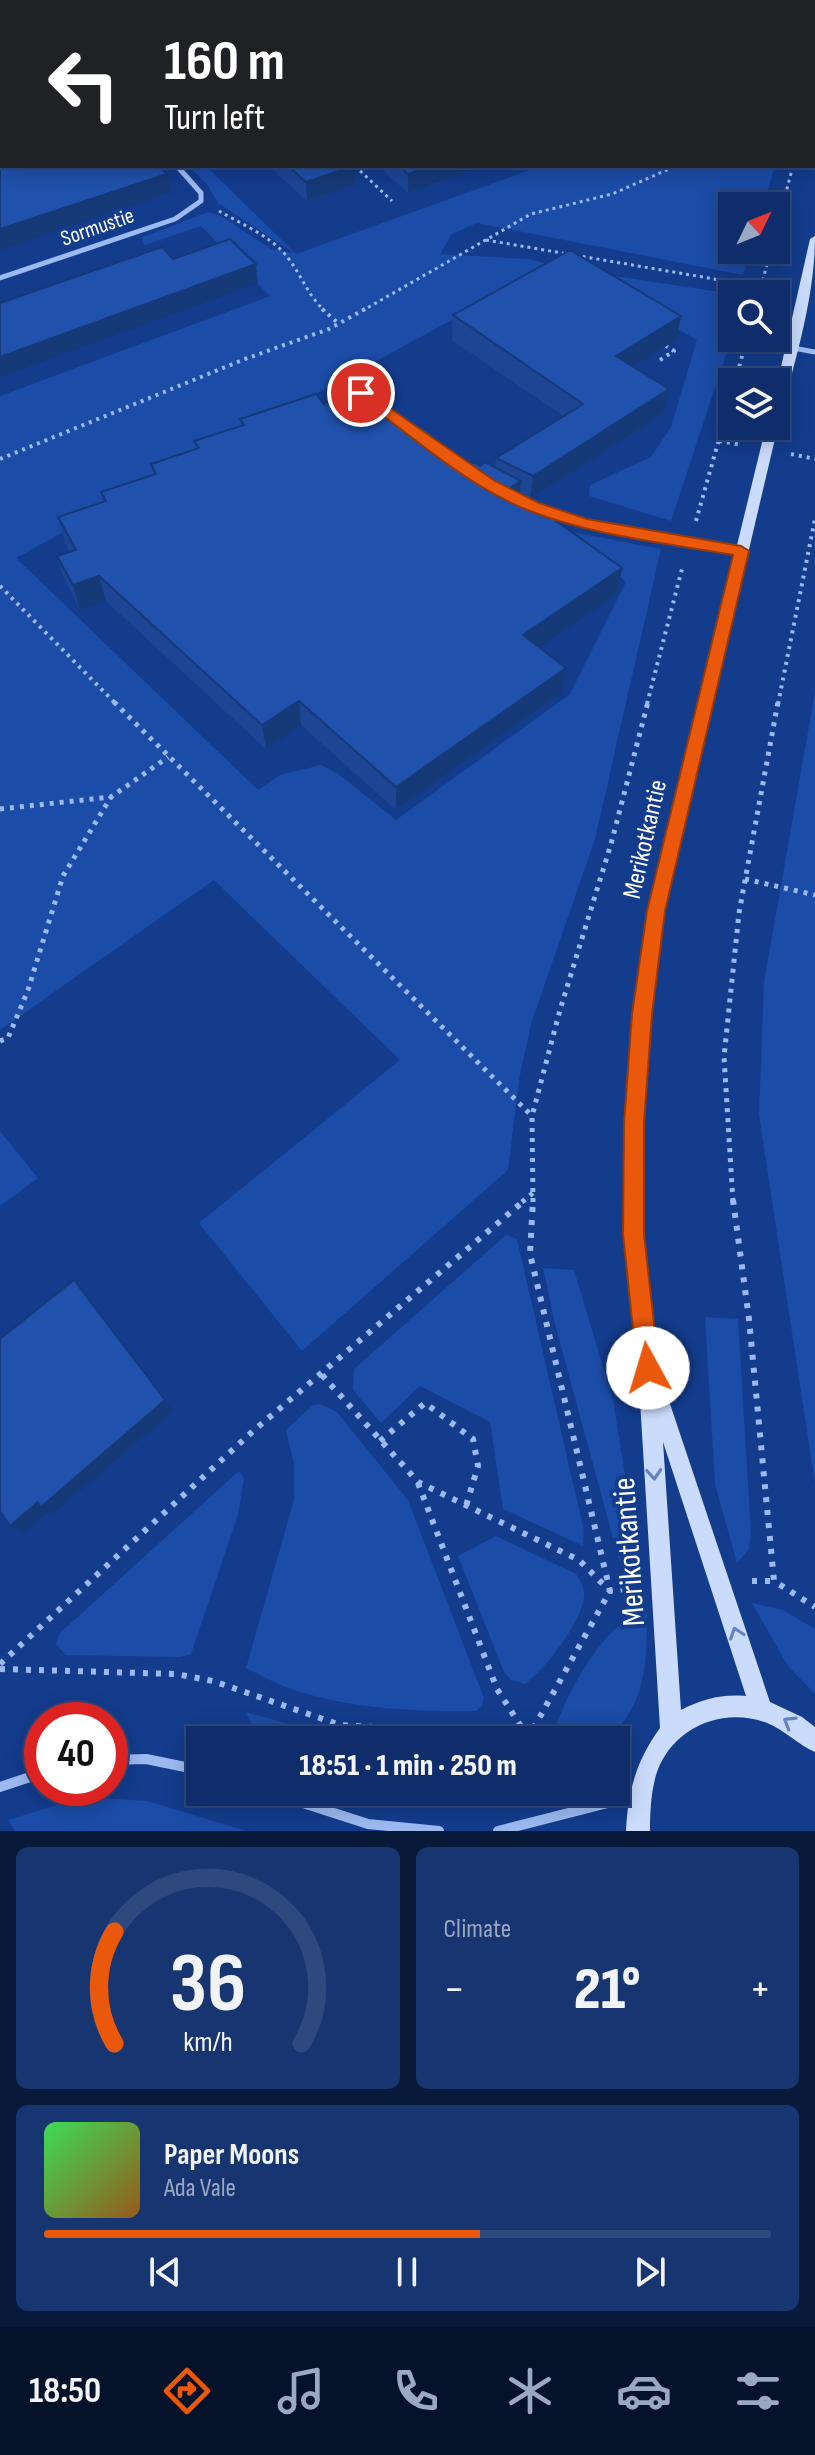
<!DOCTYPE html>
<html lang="en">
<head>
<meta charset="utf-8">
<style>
	:root { --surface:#0e2d6a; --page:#173570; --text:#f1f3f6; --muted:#9ba8c1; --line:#2e497e; --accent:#ea580c }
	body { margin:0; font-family:"Sofia Sans Condensed",sans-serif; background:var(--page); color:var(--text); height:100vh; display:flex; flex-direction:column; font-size:30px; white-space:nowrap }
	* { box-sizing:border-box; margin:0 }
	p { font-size:26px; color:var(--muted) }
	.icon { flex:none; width:44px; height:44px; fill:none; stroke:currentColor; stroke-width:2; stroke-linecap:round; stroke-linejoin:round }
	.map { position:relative; height:1831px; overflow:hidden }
	.drawer { display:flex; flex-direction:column; gap:16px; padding:16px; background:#08193a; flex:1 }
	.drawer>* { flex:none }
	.hud { position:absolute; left:0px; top:0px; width:816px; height:168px; box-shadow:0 4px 20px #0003,0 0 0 2px var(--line); background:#202124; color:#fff; overflow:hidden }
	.needle { width:52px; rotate:47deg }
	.fabs { position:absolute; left:718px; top:192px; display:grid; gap:16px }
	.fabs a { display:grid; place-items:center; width:72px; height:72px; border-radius:0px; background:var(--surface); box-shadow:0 4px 20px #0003,0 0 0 2px var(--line); font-size:40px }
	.speed { position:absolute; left:24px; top:1702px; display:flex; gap:16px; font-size:40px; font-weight:700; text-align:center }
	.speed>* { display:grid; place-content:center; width:104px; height:104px; border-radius:50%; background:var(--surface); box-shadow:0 4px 20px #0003,0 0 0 2px var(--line); line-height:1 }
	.speed .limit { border:12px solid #d22; background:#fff; color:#111 }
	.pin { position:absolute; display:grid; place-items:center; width:68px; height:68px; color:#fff; margin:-34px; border:4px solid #fff; border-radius:50%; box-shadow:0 2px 8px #0007 }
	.me { position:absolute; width:88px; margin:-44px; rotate:354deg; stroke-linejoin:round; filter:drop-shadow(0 0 6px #0008) }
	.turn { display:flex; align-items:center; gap:28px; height:168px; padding:0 32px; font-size:36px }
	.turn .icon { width:104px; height:104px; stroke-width:2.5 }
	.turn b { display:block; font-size:56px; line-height:68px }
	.big { font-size:60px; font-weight:800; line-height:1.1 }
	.drawer .widget { flex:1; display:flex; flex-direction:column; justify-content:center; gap:12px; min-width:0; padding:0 28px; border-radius:12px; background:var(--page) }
	.drawer .dial { align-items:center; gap:0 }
	.dial svg { height:208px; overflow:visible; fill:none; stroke:var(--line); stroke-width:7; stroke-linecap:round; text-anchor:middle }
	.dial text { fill:var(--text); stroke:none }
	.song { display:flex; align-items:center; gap:24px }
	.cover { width:96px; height:96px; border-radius:12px; background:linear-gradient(135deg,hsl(130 70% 55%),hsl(30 70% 35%)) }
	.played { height:8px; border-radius:4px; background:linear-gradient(90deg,var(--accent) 60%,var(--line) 60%) }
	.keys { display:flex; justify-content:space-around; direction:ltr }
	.heat { display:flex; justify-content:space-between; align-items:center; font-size:44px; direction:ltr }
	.drawer .tiles { flex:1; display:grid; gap:16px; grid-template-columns:1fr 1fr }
	.widget:last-child { grid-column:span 2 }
	.trip { position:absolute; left:186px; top:1726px; width:444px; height:80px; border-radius:0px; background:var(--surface); box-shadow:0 4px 20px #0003,0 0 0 2px var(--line); font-weight:800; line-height:80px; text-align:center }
	.tabs { display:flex; height:128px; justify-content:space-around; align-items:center; background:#06122a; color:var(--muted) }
	.tabs .icon { width:56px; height:56px }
	.tabs .active { color:var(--accent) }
	.tabs b { font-size:36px; color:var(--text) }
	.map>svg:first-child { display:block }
</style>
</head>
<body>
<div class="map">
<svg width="815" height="1831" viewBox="0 0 815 1831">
	<rect width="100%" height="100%" fill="#133c8d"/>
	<g fill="#1b4ca7">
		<path d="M188 166H206L296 254 541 166H775L763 206H732V250H750L743 275 477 223 452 234 440 254 528 259 552 265 16 558 258 790 280 775 321 765 337 773 396 820 570 694 626 582 557 529 661 549 595 839 531 1024 519 1080 508 1170 302 1351 199 1223 400 1060 214 880 0 1030V396L270 296 201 226 145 245 142 242 143 237 208 212 221 216 271 249 294 253 218 203 207 184Z"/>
		<path d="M583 271 732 294 730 342 671 521 589 496 590 485 651 457 671 427 697 340 583 275Z"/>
		<path d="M815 692V1484L759 1115 764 982Z"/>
		<path d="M0 1131 38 1178 0 1206Z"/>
		<path d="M506 1235 517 1239 584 1531 583 1546 503 1509 490 1422 420 1386 381 1423 353 1390 354 1369Z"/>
		<path d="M543 1268 574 1270 613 1400 641 1575 627 1569 619 1560 555 1324Z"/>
		<path d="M705 1317 738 1319 751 1533 749 1549 737 1563 715 1484Z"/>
		<path d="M320 1404 337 1412 408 1500 484 1698 482 1706 476 1711C415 1712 350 1709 291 1689 276 1684 261 1675 246 1668L294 1500V1463L286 1430 313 1405Z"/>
		<path d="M239 1471 244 1478 238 1515 191 1654 180 1657 66 1655 56 1644 60 1633Z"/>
		<path d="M496 1536 576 1574C581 1582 585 1587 584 1597 582 1621 545 1670 525 1684L511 1680 504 1672 458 1556Z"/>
		<path d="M752 1603 783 1610 815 1629V1694L788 1666Z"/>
		<path d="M647 1614C647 1663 646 1705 607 1740H553C558 1707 598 1635 629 1619 634 1617 641 1616 647 1614Z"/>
		<path d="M245 1712 349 1740H261Z"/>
		<path d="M83 1797 147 1801 247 1831H15L8 1820Z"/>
	</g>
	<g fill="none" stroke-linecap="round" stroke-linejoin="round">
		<g stroke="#9cbaf1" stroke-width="3" stroke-dasharray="3 4" stroke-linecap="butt">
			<path d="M814 72 815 66"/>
			<path d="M355 166 392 201"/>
			<path d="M219 211C241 224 273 237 288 258 302 276 308 296 325 311"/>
			<path d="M776 230 793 166"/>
			<path d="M486 240 761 287"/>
			<path d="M759 294 771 250"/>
			<path d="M362 311 531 214 612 194 676 166"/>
		</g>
		<g stroke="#9cbaf1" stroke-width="4" stroke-dasharray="3 5" stroke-linecap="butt">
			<path d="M322 309 339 324"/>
			<path d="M660 360 674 351 666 346"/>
			<path d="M735 382 747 338"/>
			<path d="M719 441 742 445"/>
			<path d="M791 454 815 459"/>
			<path d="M0 459 245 359 329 329 365 309"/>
			<path d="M696 521 732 393"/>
			<path d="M0 586 116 704"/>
			<path d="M647 704 683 565"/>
			<path d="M778 704 815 519"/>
		</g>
		<g stroke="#9cbaf1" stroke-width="5" stroke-dasharray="4 6" stroke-linecap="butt">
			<path d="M114 702 531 1115"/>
			<path d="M0 809 111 797 168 757"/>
			<path d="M745 879 815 895"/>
			<path d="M0 1041 8 1038 28 990 63 876 111 797"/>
			<path d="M522 1202 533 1193"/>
			<path d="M533 1202 532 1116 560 1010 611 844 648 702"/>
			<path d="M733 1202 724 1057 739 913 778 702"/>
		</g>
		<g stroke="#9cbaf1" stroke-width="6" stroke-dasharray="5 8" stroke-linecap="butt">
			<path d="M733 1200 749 1319 774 1581 815 1607"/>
			<path d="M322 1375 418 1482 579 1560 610 1591 631 1588"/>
			<path d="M380 1441 425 1403 473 1439 478 1466 466 1506"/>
			<path d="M418 1483 497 1689 527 1736"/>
			<path d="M752 1581H774"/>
			<path d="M0 1664 252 1432 525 1200"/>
			<path d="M0 1669 176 1674 213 1681 340 1725 527 1736"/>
			<path d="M527 1740 610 1591 530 1254 533 1200"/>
		</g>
		<g stroke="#9cbaf1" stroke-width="5">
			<path d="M793 348 815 352"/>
			<path d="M361 393 472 472"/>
			<path d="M534 507 586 524 741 551"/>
		</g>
		<path stroke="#9cbaf1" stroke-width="5" d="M0 278 175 219 201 201V193L177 166"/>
		<g stroke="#9cbaf1" stroke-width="10">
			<path d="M110 1760 146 1759 200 1770"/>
			<path d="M0 1787 42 1773"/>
			<path d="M269 1792 368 1824 439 1831"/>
			<path d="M498 1831 639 1795"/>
		</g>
		<g fill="#cadbfc" fill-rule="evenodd">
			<path d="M815 236C815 295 797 354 782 411L776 415V389L810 239Z"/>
			<path d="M776 423 778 426 664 911 650 1014 643 1123V1234L659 1383 663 1385 666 1392 770 1702 802 1717 815 1727V1752C798 1745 785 1730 767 1723 722 1706 671 1728 656 1775 651 1793 650 1812 650 1831H626C628 1791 636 1761 660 1728L638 1368 625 1234V1123L634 1014 648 911 766 426H776ZM663 1442 746 1696C721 1694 703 1699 681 1710Z"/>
		</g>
	</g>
	<g fill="#1c4694">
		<path d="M100 0H187L188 2H102Z"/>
		<path d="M273 0H357L359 2H276Z"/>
		<path d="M442 0H654L657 2H445Z"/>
		<path d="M269 166H355V185L307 201Z"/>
		<path d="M378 166H482L408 193Z"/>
		<path d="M453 315 681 316 676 340 633 367 669 389 664 413 530 499 520 494 622 568 617 594 539 647 566 668 562 692 396 810 301 725 266 749 106 601 80 610 65 581 57 556 70 552 65 542 58 517 103 502 101 492 153 475 151 464 196 449 194 441 241 426 240 419 324 404 464 469 480 466 495 467 496 458 563 416 452 340Z"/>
	</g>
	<g fill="#163978">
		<path d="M355 166V185L307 201 306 182Z"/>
		<path d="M430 166H482L408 193V174Z"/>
		<path d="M167 174 170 193 0 250V229Z"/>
		<path d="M256 264 258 283 0 377V357Z"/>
		<path d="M681 316 676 340 612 380 616 356Z"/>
		<path d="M669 389 664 413 530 499 533 476Z"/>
		<path d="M521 481 519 507 510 488Z"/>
		<path d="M622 568 617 594 521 660 523 635Z"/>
		<path d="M99 576 106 601 80 610 73 585Z"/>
		<path d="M566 668 562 692 396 810V787Z"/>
		<path d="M299 701 301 725 266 749 262 725Z"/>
		<path d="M165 1400 173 1411 53 1514 49 1511 23 1533 10 1526 38 1502Z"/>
	</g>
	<g fill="#2051ac" stroke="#163978" stroke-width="2">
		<path d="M117 0H180L173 2H119Z"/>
		<path d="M295 0H357L359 2H298Z"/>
		<path d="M466 0H654L657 2H469Z"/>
		<path d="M0 7 2 9V166H159L167 174 0 229Z"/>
		<path d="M288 166H354L306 182Z"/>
		<path d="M399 166H430L408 174Z"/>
		<path d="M230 239 256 264 0 357V303L162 247 173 259Z"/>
		<path d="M570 250 681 316 616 356 669 389 533 476 496 458 583 404 453 315Z"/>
		<path d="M351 388 464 469 475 462 480 466 485 462 521 481 510 488 622 568 523 635 566 668 396 787 299 701 262 725 99 576 73 585 57 556 76 550 58 517 106 501 101 492 156 474 151 464 199 448 194 441 244 425 240 419 316 394 324 404Z"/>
		<path d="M74 1280 165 1400 41 1507 38 1502 10 1526 0 1511V1339Z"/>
	</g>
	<defs><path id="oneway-chevron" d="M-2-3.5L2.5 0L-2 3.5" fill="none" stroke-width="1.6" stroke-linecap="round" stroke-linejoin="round" transform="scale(2)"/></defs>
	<g stroke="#6584bf">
		<use href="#oneway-chevron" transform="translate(654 1474) rotate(86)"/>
		<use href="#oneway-chevron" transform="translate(736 1633) rotate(-109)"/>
		<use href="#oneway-chevron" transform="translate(789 1722) rotate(-149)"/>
	</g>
	<path fill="#ea580c" stroke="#983908" stroke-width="2" d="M361 388 495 481 539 503 587 519 741 546 749 551 665 911 652 1014 644 1123V1234L659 1368 655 1376 648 1379 640 1376 637 1368 623 1234 624 1123 632 1014 647 911 733 555C665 543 594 536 530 511 466 486 411 435 357 396V390Z"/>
	<g text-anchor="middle" stroke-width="8" stroke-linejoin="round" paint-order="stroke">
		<g font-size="22" fill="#fff" stroke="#133c8d">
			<text transform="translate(97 226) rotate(-19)" y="8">Sormustie</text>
		</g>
		<g font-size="26" fill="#fff" stroke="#133c8d">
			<text transform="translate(644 839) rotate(-77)" y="9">Merikotkantie</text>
		</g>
		<g font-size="32" fill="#fff" stroke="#133c8d">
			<text transform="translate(628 1552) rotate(-94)" y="11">Merikotkantie</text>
		</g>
	</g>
</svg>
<div class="fabs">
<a><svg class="needle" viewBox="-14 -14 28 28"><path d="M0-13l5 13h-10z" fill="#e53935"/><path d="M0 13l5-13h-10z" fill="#9ba8c1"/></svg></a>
<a><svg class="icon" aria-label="search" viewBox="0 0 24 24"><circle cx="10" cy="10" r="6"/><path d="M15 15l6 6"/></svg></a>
<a><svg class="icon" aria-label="layers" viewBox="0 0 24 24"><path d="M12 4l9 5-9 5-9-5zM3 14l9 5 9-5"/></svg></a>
</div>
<div class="speed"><div class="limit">40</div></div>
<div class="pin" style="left:361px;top:393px;background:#d93025"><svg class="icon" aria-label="arrive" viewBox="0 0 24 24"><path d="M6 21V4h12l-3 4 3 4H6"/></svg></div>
<svg class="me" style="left:648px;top:1368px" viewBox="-20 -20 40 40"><circle r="19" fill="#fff"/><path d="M0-13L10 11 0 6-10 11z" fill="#ea580c"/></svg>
<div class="trip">18:51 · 1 min · 250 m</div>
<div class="hud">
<div class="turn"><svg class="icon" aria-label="left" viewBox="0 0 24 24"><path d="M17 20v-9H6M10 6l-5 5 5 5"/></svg><div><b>160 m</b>Turn left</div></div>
</div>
</div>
<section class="drawer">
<div class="tiles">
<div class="widget dial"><svg viewBox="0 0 100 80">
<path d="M14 69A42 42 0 1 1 86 69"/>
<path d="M14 69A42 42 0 0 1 14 26" stroke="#ea580c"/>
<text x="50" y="56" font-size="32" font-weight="700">36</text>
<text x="50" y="72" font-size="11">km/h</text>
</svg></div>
<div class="widget"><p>Climate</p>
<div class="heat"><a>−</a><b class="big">21°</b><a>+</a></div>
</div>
<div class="widget">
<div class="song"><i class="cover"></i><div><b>Paper Moons</b><p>Ada Vale</p></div></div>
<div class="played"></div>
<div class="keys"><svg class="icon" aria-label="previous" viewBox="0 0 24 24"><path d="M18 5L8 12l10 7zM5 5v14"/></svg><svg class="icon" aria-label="pause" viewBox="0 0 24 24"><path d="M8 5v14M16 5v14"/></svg><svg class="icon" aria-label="next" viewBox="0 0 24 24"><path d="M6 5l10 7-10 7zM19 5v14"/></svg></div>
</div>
</div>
</section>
<nav class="tabs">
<b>18:50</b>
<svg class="icon active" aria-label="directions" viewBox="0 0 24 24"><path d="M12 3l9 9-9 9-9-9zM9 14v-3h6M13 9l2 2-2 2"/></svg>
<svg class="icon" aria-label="music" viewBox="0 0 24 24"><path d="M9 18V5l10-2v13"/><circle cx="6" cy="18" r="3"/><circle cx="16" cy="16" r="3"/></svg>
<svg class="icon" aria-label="phone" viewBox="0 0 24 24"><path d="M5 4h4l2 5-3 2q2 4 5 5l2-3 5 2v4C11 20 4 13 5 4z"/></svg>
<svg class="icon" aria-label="climate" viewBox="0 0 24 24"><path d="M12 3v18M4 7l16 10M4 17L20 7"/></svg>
<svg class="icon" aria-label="car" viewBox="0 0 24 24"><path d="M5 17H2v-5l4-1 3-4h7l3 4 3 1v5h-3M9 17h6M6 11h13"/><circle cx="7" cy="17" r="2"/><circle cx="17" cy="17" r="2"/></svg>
<svg class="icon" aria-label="filters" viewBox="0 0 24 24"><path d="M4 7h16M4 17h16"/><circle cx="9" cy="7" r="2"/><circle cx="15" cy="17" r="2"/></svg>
</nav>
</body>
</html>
